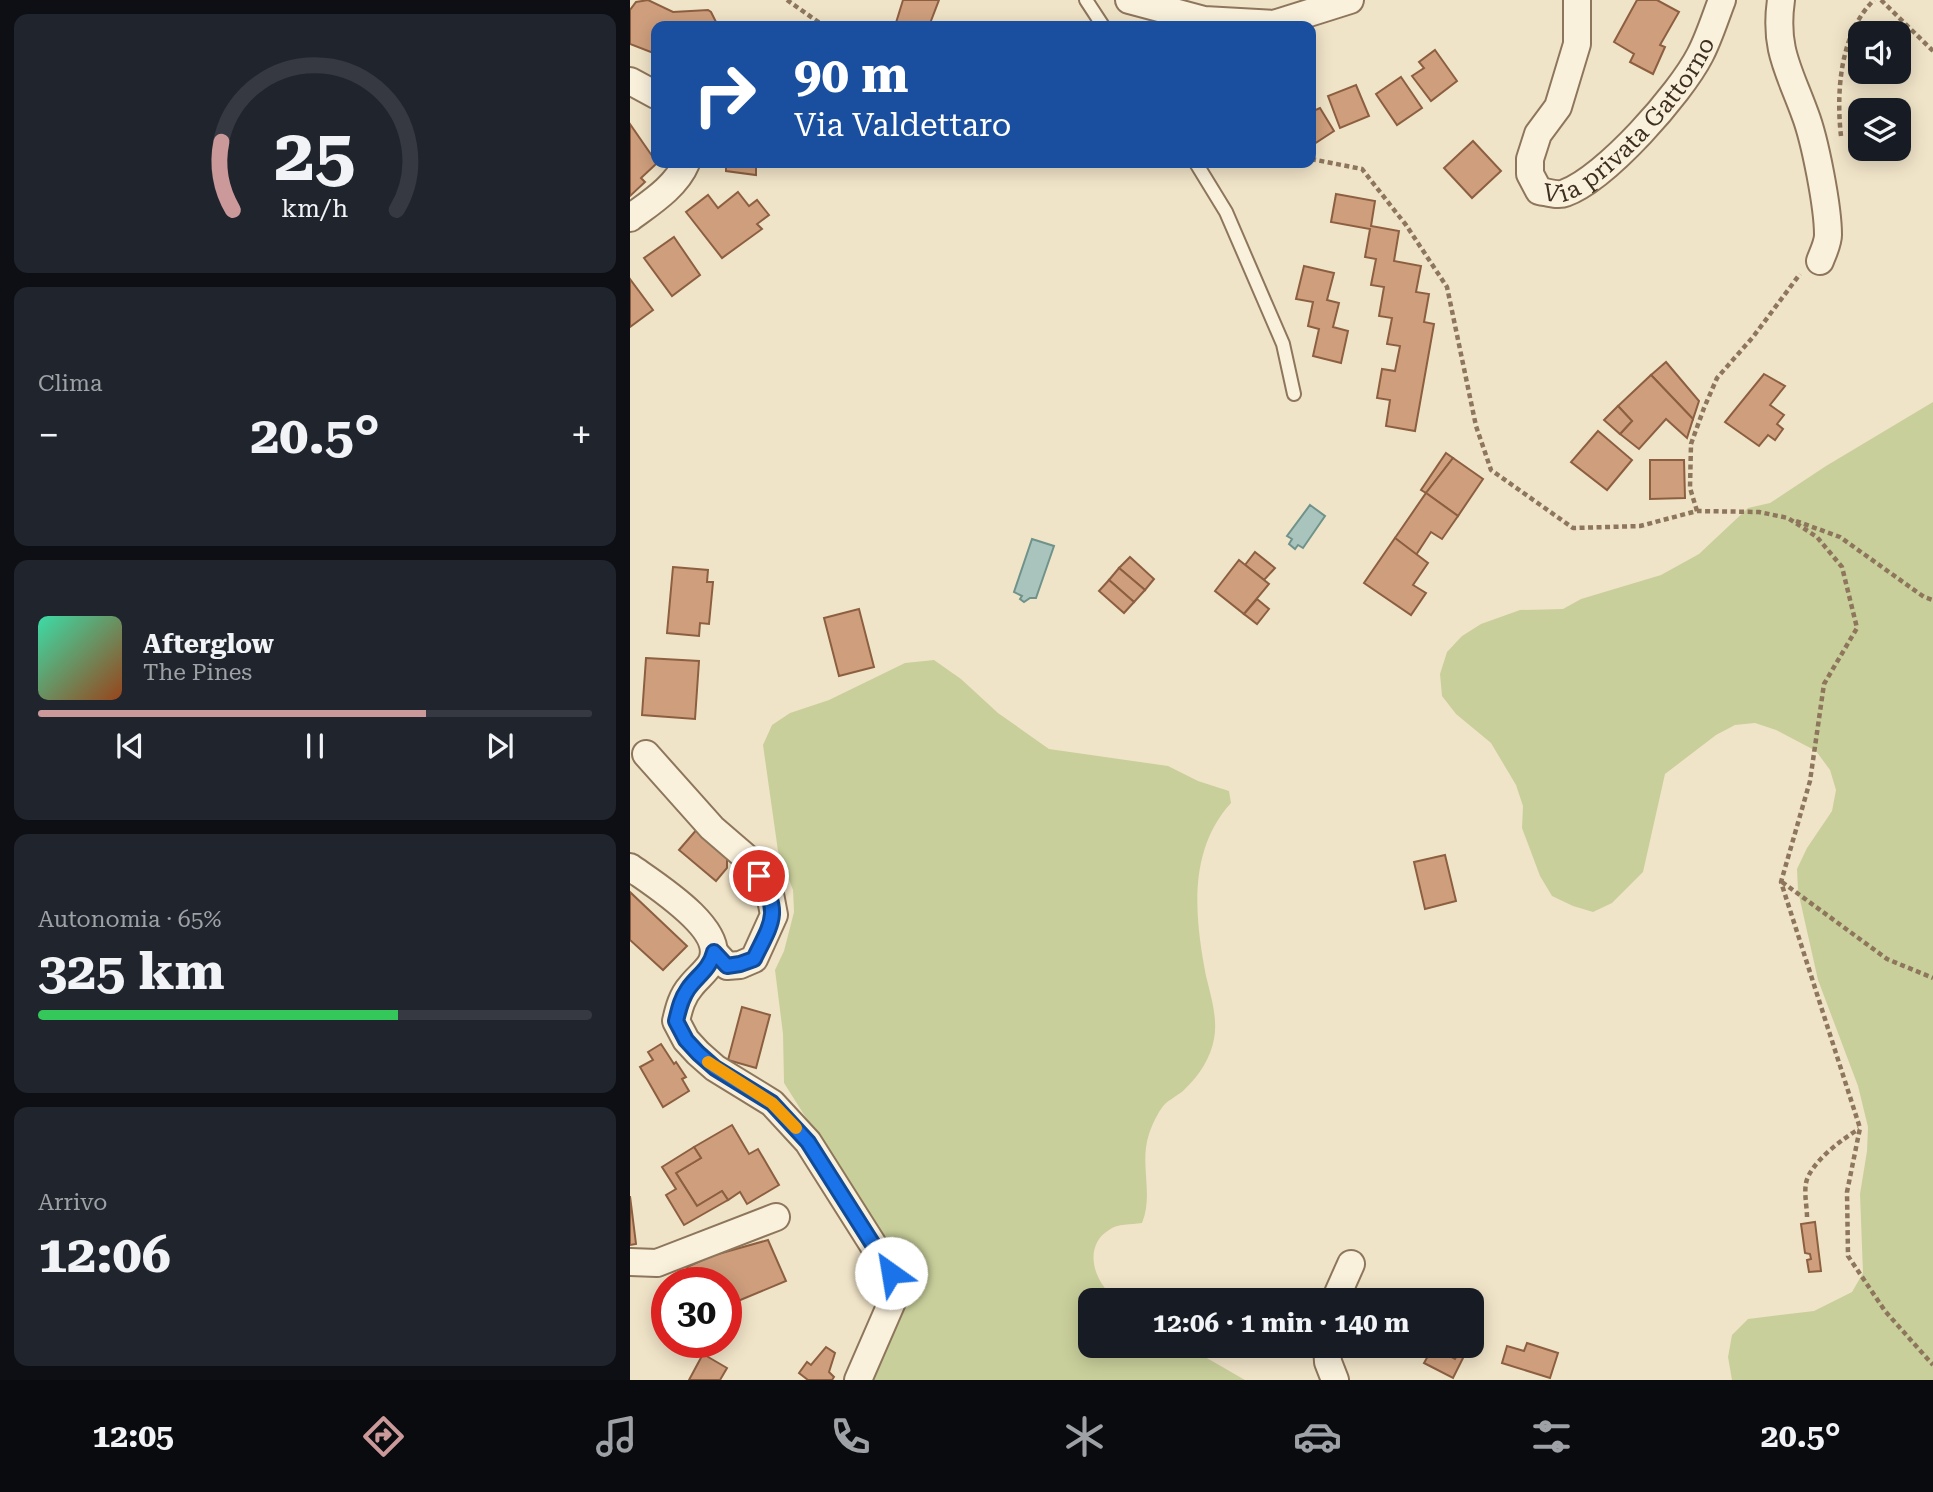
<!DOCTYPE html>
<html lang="it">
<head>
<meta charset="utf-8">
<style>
	:root { --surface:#171b24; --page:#20242c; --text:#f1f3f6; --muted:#9ea1a6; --line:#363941; --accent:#cc999b }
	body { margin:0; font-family:"Roboto Serif",serif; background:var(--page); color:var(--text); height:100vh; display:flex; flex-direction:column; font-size:26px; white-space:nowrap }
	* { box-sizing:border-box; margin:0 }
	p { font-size:23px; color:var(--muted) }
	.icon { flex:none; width:38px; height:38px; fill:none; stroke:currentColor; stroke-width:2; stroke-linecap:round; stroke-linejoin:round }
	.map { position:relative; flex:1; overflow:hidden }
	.details { display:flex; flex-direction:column; gap:14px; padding:14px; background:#0d0f14; width:630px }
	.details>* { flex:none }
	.hud { position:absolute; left:21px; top:21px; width:665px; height:147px; border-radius:14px; box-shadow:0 4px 18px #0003; background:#1a4fa0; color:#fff; overflow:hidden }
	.controls { position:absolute; left:1218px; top:21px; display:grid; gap:14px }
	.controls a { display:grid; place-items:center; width:63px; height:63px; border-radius:14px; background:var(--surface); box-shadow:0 4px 18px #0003; font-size:35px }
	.speed { position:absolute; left:21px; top:1267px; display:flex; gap:14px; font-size:35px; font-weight:700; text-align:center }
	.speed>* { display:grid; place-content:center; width:91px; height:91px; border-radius:50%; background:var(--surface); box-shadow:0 4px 18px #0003; line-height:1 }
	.speed .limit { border:10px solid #d22; background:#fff; color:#111 }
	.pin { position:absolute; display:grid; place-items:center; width:60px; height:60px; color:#fff; margin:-30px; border:4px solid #fff; border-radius:50%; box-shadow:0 2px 7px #0007 }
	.me { position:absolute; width:77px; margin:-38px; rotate:328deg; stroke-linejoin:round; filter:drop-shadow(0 0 5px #0008) }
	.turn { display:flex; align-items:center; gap:24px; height:147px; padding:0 28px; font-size:32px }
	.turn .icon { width:91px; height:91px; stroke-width:2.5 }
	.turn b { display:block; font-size:49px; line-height:60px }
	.big { font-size:52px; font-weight:700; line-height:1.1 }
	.details .tile { flex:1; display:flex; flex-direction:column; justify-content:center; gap:10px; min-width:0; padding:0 24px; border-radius:14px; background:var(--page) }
	.details .dial { align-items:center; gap:0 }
	.dial svg { height:182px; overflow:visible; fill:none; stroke:var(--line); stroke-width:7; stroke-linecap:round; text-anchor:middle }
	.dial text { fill:var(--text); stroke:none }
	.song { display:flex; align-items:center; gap:21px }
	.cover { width:84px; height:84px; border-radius:10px; background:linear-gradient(135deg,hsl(160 70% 55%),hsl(20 70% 35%)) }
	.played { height:7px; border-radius:4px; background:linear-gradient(90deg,var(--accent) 70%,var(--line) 70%) }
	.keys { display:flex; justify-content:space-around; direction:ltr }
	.heat { display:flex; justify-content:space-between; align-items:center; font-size:38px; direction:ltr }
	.charge { height:10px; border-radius:5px; background:linear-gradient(90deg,#34c759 65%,var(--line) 0) }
	.trip { position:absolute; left:448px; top:1288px; width:406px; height:70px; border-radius:14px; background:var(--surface); box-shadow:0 4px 18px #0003; font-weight:700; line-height:70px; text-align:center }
	.menu { display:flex; height:112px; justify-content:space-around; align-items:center; background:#090b0e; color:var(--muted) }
	.menu .icon { width:49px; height:49px }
	.menu .on { color:var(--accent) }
	.menu b { font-size:32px; color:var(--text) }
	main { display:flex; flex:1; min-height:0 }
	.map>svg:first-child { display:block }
</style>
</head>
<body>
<main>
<section class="details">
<div class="tile dial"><svg viewBox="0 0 100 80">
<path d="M14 69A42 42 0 1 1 86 69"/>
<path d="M14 69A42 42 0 0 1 9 39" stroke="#cc999b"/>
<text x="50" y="56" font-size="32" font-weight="700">25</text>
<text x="50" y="72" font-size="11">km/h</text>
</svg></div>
<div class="tile"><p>Clima</p>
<div class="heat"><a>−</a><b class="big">20.5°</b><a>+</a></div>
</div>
<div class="tile">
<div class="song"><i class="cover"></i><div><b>Afterglow</b><p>The Pines</p></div></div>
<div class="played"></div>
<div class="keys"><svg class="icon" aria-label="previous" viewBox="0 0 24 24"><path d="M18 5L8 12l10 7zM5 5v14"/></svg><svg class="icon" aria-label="pause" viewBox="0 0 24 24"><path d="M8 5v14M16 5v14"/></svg><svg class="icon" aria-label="next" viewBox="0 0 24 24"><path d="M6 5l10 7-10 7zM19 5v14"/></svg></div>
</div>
<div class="tile"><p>Autonomia · 65%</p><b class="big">325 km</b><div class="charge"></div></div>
<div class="tile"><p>Arrivo</p><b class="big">12:06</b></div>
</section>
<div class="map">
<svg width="1303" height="1380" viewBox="0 0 1303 1380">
	<rect width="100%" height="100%" fill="#f0e4c8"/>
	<g fill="#c9cf9b">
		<path d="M1303 402V1380H1102L1098 1357 1102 1335 1118 1319 1184 1311 1222 1292 1233 1273 1230 1194 1237 1151 1238 1127 1228 1086 1188 980 1168 891 1167 869 1177 848 1202 811 1206 790 1200 770 1186 751 1146 730 1125 723 1105 725 1086 735 1035 774 1013 872 982 903 963 912 943 906 922 896 910 876 892 828 893 806 886 785 861 743 826 714 812 696 810 674 817 652 832 636 851 624 890 610 933 609 951 599 1031 575 1069 554 1118 508 1140 503 1196 466Z"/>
		<path d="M304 660 331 679 368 713 419 749 538 766 568 781 599 791 601 803C557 851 565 918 576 976 581 996 588 1019 584 1039 581 1057 569 1076 555 1089 549 1095 540 1099 534 1105 528 1112 522 1125 519 1134 509 1164 524 1194 512 1223 501 1225 488 1223 479 1230 451 1247 465 1287 489 1300H460V1346H556L615 1380H242L255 1352 261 1322 271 1300 190 1140 154 1083 153 1034 145 970 154 951 164 912 163 890 148 851 133 745 142 725 160 713 199 700 275 663Z"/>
	</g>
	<g fill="#a9c4bc" stroke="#6f938a" stroke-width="2">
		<path d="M680 505 695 516 673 548 668 545 665 549 659 544 662 539 657 536Z"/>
		<path d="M402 539 424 546 406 598H400L394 602 390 599 392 596 384 592Z"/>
	</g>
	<g fill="#cf9f7d" stroke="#8d5f41" stroke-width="2">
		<path d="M18 0 43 12 78 10 81 12 88 26H26V54L0 44V10L6 2Z"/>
		<path d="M273 0H309L299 26H265Z"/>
		<path d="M1007 0H1027L1049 12 1030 45 1035 47 1023 74 1000 62 1004 54 984 42Z"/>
		<path d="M805 50 827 81 801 101 782 76 794 68 789 62Z"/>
		<path d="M771 77 792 108 767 125 746 94Z"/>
		<path d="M726 85 739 116 710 128 698 96Z"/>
		<path d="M690 108 704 131 684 144 681 142V112Z"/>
		<path d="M0 124 27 163 11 178 15 182 0 196Z"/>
		<path d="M843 141 871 171 842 198 814 168Z"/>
		<path d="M72 163H126V175L96 171V166L72 165Z"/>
		<path d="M108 192 119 206 127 200 139 215 127 224 132 229 92 258 56 212 78 195 88 208Z"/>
		<path d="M706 194 745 201 741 226 769 231 764 261 791 266 786 292 799 294 794 322 804 324 785 431 756 426 760 400 747 398 752 369 765 371 770 346 757 344 762 318 749 316 754 287 741 285 746 259 735 257 740 229 701 222Z"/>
		<path d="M44 237 70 275 42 296 14 258Z"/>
		<path d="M674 266 704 273 697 300 709 303 703 327 718 331 711 363 683 356 689 329 678 326 683 302 666 299Z"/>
		<path d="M0 279 23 310 0 327Z"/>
		<path d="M1036 362 1069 401 1063 419 1021 375Z"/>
		<path d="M1134 374 1155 386 1140 405 1154 415 1147 424 1153 429 1145 440 1138 435 1129 446 1095 422Z"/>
		<path d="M1021 375 1063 419 1057 438 1036 419 1009 449 990 434 1002 421 988 406Z"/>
		<path d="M988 406 1002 421 990 434 974 420Z"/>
		<path d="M968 431 1002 460 977 490 941 462Z"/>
		<path d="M816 453 823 458 796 493 791 490Z"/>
		<path d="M823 458 853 479 828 516 796 493Z"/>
		<path d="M1020 460H1054L1055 498 1020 499Z"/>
		<path d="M796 493 828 516 812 539 801 532 786 555 765 538Z"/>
		<path d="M765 538 798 563 783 585 796 593 781 615 734 583Z"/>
		<path d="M625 552 645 568 634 580 615 565Z"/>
		<path d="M500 557 524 579 515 590 489 568Z"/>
		<path d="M609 560 639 584 614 614 585 591Z"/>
		<path d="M43 567 78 570 77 582H83L79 624 70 623 69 636 37 633Z"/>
		<path d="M489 568 515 590 504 602 479 580Z"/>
		<path d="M479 580 504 602 494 613 469 591Z"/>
		<path d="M627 599 639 609 627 624 614 614Z"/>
		<path d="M229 609 244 667 209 676 194 618Z"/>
		<path d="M16 658 69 661 65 719 12 715Z"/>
		<path d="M68 828 97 857V868L86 881 49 850Z"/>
		<path d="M815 855 826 901 795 909 784 862Z"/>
		<path d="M0 892 57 946 33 970 0 940Z"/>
		<path d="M112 1007 140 1015 126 1068 98 1060Z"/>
		<path d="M31 1044 44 1064 46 1062 56 1077 52 1079 59 1091 33 1107 10 1067 23 1060 18 1052Z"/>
		<path d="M102 1125 119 1154 128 1149 149 1185 117 1204 110 1192 98 1200 92 1191 67 1206 46 1173 71 1158 64 1147Z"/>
		<path d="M64 1147 71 1158 46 1173 67 1206 92 1191 98 1200 54 1225 36 1195 46 1189 32 1167Z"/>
		<path d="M0 1196 6 1244 0 1245Z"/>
		<path d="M1185 1222 1191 1271 1179 1272 1177 1260 1181 1259 1180 1254 1175 1253 1171 1224Z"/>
		<path d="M138 1240 156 1281 96 1306V1283H64L57 1267 81 1256Z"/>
		<path d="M897 1343 928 1353 920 1378 872 1363 877 1346 894 1351Z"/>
		<path d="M803 1346H832L825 1359Z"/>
		<path d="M832 1346 838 1348 823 1378 794 1363 803 1347 825 1359Z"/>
		<path d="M196 1347 205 1353 199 1372 204 1377 202 1380H178L169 1373 177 1362 181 1365Z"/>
		<path d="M73 1354 97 1368 90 1380H59Z"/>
	</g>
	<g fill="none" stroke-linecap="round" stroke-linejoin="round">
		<g stroke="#8d765c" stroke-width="16">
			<g id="service">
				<path d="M456 0 473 26"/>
				<path d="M566 163 596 212 653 344 664 394"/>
			</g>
		</g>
		<g stroke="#8d765c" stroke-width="30">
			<g id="minor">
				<path d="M499 0 574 20 644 24 720 0"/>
				<path id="s1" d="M947 0V44L928 107 908 134 900 159V174L909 191C917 192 928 196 935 193 976 178 1050 94 1070 55 1079 38 1085 18 1092 0"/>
				<path d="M1151 0C1144 49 1159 70 1175 114 1185 140 1198 207 1198 235 1198 243 1193 253 1190 261"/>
				<path d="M0 81 26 95"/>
				<path d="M0 218C20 203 46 187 56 163"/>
				<path d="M16 754 82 828 118 859 140 894 144 915 124 959 110 965 97 966 84 952"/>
				<path d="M0 867C22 883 96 928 82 961 78 970 67 978 61 986 52 996 49 1008 46 1021L56 1040 68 1053 85 1068 142 1103 178 1142 261 1273 265 1295 228 1380"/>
				<path d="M0 1262 27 1263 146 1217"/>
				<path d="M705 1300 721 1264"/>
				<path d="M697 1346 698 1362 705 1380"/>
			</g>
		</g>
		<g stroke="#8d765c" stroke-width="4.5" stroke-dasharray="5 3.5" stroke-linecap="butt">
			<path d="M157 0 194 26"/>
			<path d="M1251 0 1303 51"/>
			<path d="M1211 136C1206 92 1210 33 1244 0"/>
			<path d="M681 159 732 169 776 225 817 287 846 426 861 470 943 528 1010 526 1067 511 1129 512 1158 518 1187 537 1212 567 1227 628 1194 684 1180 781 1151 882 1230 1128 1217 1192 1218 1256 1255 1311 1303 1365"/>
			<path d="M1067 511 1060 488 1061 444 1074 408 1087 378 1123 337 1170 274"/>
			<path d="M1166 521 1210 537 1294 597 1303 600"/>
			<path d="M1152 882 1257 959 1303 978"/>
			<path d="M1177 1217C1177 1207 1174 1194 1176 1183 1180 1163 1212 1139 1229 1129"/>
		</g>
		<use href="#service" stroke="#faf1dc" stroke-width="12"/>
		<use href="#minor" stroke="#faf1dc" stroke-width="26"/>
	</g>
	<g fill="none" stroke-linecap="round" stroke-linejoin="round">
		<g stroke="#114b97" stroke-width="18">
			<path id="route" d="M129 876C152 913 141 924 124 959L110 964 97 966 84 952C80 969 67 976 58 989 51 999 49 1009 46 1021L56 1040 68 1053 85 1068 142 1103 178 1142 261 1273"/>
		</g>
		<use href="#route" stroke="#1a73e8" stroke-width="12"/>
		<path stroke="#f59e0b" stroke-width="12" d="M78 1062 142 1103 166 1128"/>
	</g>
	<g text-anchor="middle" stroke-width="7" stroke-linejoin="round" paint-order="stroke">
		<g font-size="24" fill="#3d2e20" stroke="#f7eed8">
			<text dy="8" stroke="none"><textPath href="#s1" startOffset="326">Via privata Gattorno</textPath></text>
		</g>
	</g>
</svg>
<div class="controls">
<a><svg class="icon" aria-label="sound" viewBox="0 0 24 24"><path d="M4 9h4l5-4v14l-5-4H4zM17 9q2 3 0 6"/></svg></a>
<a><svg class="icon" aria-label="layers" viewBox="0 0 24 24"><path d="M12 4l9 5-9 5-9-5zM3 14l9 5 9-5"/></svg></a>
</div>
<div class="speed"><div class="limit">30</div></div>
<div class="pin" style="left:129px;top:876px;background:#d93025"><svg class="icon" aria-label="arrive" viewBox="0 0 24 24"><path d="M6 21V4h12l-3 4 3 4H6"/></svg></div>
<svg class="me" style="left:261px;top:1273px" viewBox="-20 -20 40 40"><circle r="19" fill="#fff"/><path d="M0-13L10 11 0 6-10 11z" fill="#1a73e8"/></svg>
<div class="trip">12:06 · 1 min · 140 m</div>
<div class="hud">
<div class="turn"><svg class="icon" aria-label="right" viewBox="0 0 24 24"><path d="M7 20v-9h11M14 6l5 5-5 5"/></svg><div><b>90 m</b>Via Valdettaro</div></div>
</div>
</div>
</main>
<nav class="menu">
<b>12:05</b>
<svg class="icon on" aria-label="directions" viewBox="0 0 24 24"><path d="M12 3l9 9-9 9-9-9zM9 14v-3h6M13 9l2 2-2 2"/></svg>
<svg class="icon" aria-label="music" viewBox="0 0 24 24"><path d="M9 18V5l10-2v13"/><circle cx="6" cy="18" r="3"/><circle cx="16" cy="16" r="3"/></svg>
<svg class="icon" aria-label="phone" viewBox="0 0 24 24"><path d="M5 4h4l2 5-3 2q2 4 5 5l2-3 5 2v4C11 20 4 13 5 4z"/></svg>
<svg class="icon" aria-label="climate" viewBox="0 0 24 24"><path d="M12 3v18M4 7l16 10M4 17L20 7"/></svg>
<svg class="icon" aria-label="car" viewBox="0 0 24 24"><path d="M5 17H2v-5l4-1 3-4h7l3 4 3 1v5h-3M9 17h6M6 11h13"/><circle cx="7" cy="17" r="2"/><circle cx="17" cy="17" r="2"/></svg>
<svg class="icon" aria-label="filters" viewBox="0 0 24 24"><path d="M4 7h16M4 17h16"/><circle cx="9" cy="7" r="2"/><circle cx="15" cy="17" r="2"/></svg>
<b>20.5°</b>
</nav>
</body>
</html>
